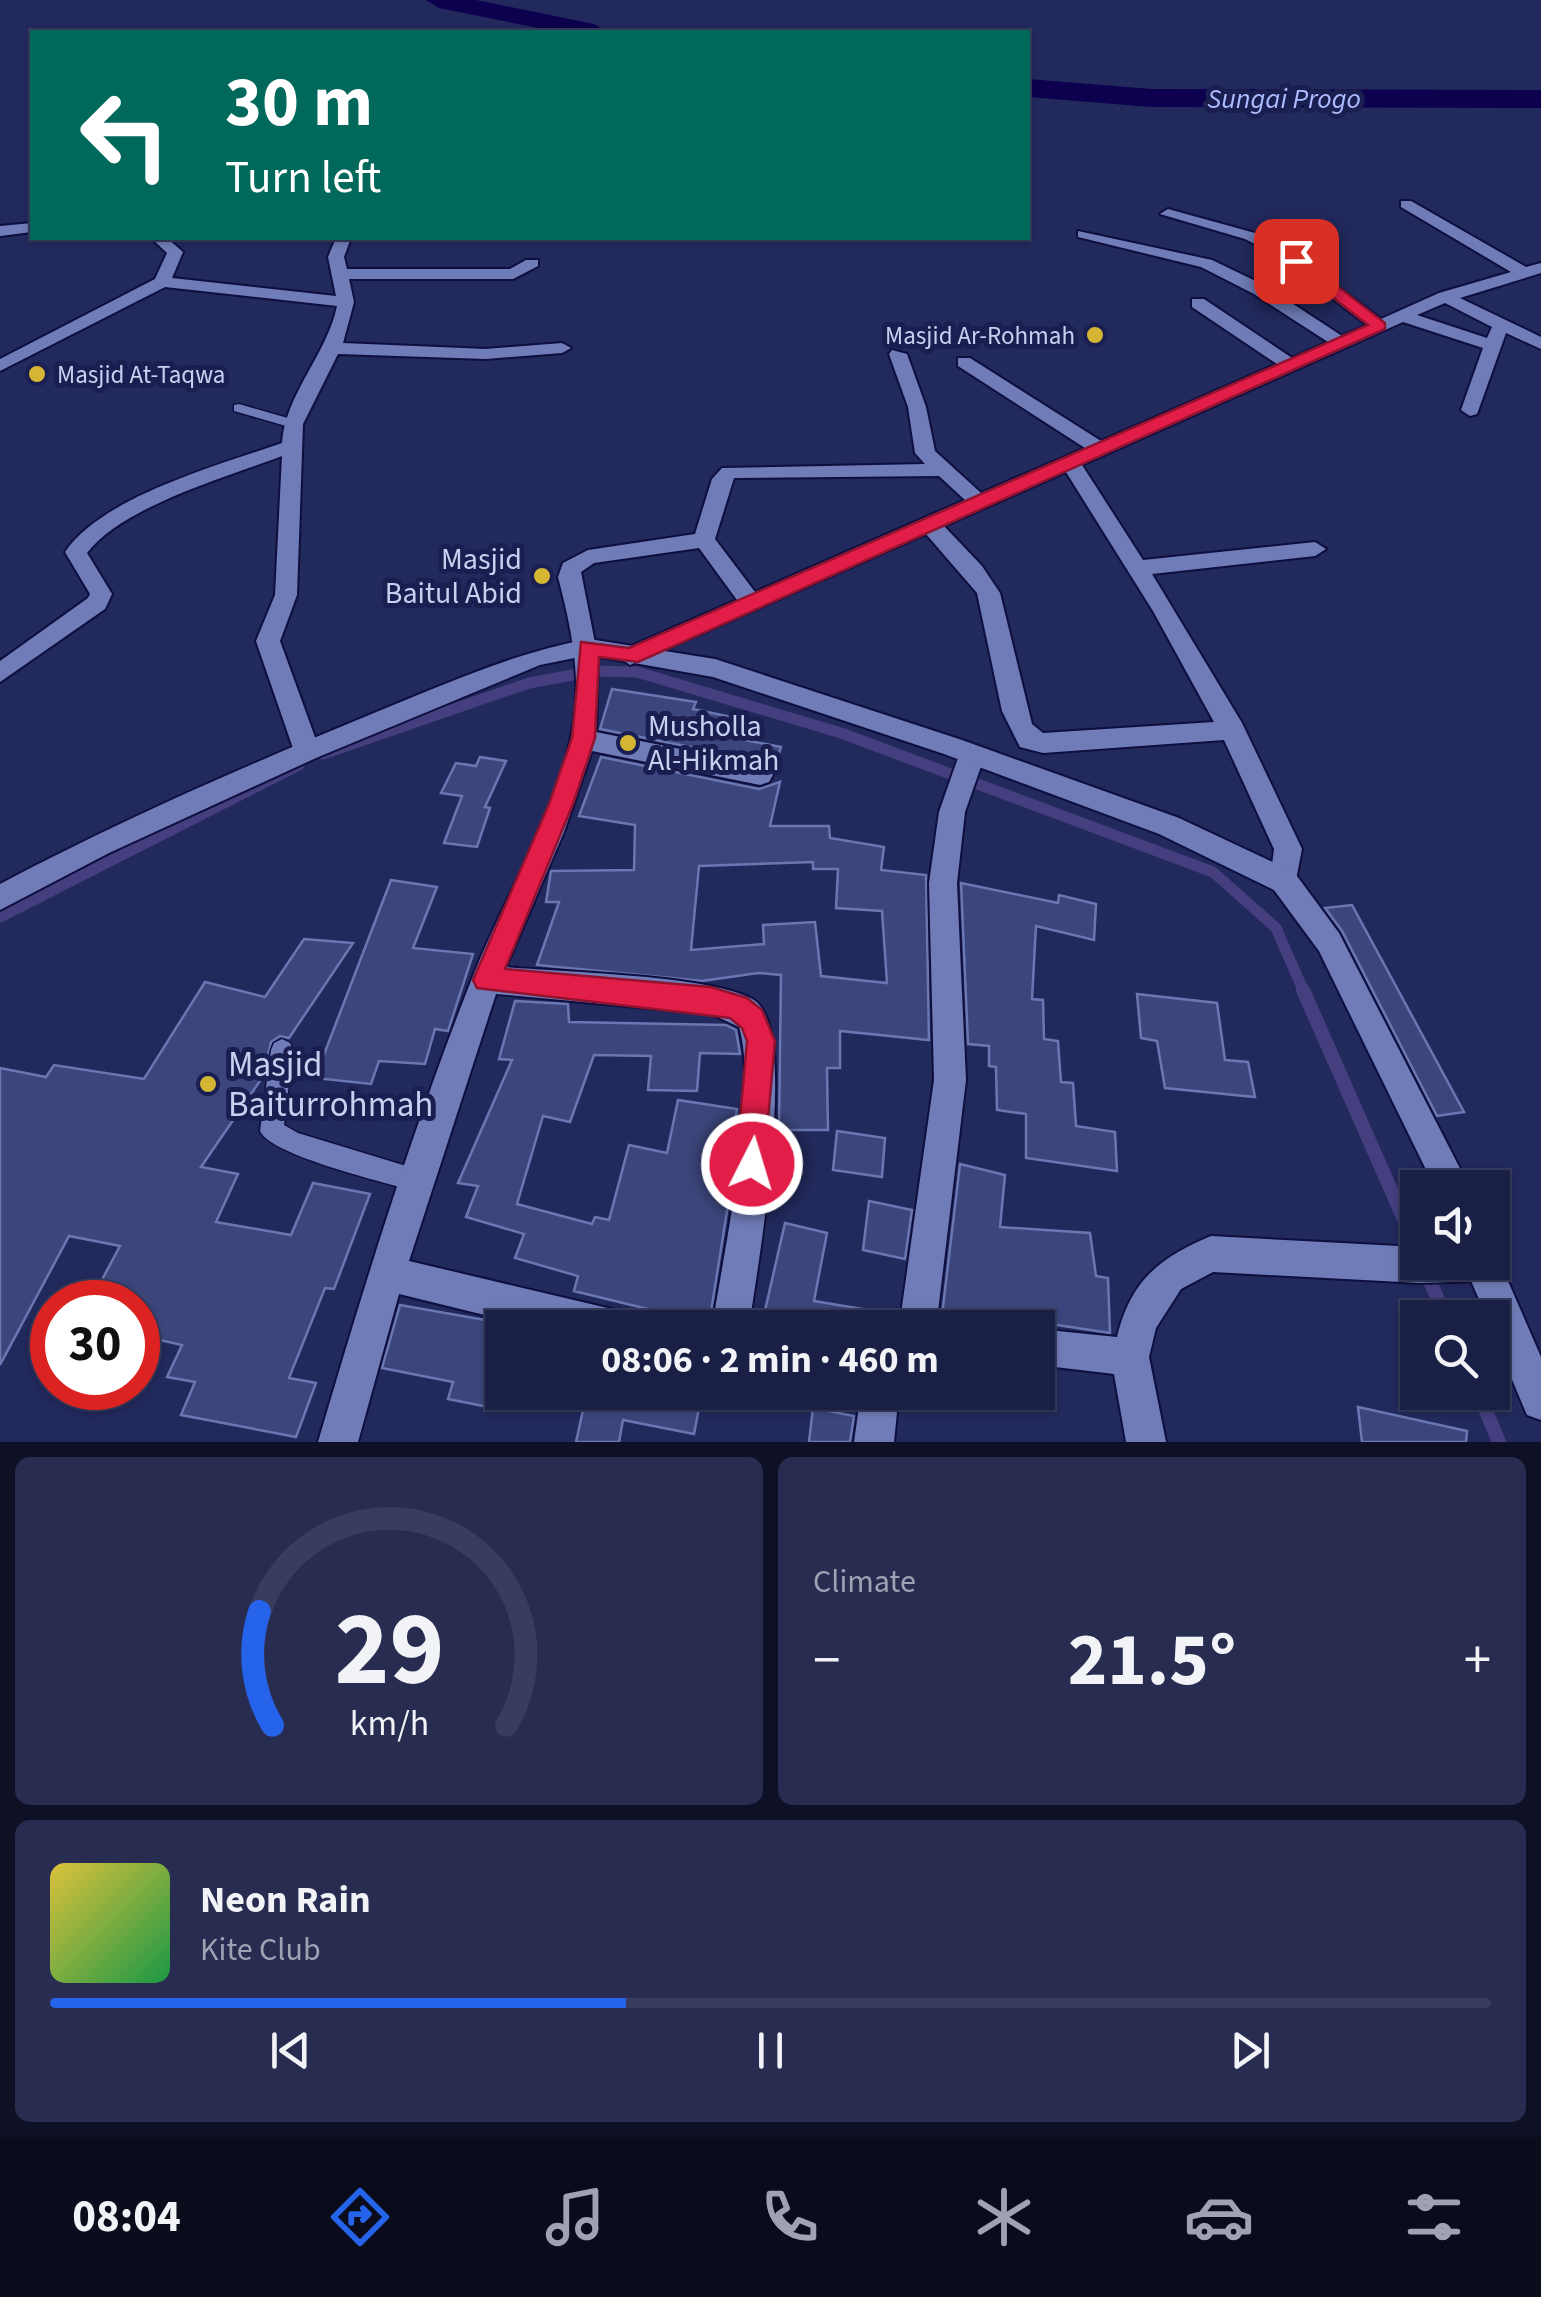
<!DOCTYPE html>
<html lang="en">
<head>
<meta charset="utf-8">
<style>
	:root { --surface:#1a1f45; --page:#272c50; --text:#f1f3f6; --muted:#9fa2b3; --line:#383d5e; --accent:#2563eb }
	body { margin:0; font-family:"Source Sans 3",sans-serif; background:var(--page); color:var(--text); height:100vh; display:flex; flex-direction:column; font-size:38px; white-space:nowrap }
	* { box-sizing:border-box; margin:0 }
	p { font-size:32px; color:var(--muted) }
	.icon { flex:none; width:55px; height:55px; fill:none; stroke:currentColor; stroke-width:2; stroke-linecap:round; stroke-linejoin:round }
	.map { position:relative; height:1442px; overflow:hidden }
	.drawer { display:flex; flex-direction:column; gap:15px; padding:15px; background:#0e1126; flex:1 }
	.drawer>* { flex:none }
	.banner { position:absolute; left:30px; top:30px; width:1000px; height:210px; border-radius:0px; box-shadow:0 2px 8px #0004,0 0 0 2px var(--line); background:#00695c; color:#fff; overflow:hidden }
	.controls { position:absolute; left:1400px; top:1170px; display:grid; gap:20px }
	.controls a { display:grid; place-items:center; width:110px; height:110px; border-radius:0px; background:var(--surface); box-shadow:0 2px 8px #0004,0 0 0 2px var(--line); font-size:50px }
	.speed { position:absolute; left:30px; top:1280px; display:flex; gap:20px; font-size:50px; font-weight:700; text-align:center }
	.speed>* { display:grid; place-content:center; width:130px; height:130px; border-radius:50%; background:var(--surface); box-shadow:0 2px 8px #0004,0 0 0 2px var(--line); line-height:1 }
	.speed .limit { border:15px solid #d22; background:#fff; color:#111 }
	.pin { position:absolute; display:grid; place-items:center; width:85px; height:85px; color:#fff; margin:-42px; border-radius:20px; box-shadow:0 5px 15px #0006 }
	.me { position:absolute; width:110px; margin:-55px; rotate:5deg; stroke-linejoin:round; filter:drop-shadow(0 0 8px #0008) }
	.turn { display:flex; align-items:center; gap:35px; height:210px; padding:0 30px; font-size:45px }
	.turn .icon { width:130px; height:130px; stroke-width:2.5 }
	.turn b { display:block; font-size:70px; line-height:85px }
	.big { font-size:75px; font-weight:700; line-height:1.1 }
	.drawer .widget { flex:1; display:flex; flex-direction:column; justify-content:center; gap:15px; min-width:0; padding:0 35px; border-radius:15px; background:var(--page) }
	.drawer .dial { align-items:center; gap:0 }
	.dial svg { height:260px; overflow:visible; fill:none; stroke:var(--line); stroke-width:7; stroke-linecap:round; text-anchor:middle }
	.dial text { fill:var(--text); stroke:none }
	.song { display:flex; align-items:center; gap:30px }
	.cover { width:120px; height:120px; border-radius:15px; background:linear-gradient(135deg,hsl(50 70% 55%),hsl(140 70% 35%)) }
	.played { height:10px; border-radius:5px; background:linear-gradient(90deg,var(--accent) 40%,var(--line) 40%) }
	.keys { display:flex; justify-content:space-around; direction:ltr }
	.heat { display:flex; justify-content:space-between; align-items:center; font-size:55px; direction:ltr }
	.drawer .tiles { flex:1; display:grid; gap:15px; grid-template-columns:1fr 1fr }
	.widget:last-child { grid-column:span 2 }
	.trip { position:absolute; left:485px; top:1310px; width:570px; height:100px; border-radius:0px; background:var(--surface); box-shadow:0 2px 8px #0004,0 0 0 2px var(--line); font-weight:700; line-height:100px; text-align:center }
	.menu { display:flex; height:160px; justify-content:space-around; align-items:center; background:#0a0c1c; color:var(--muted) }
	.menu .icon { width:70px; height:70px }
	.menu .on { color:var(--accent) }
	.menu b { font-size:45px; color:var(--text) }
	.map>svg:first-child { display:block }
</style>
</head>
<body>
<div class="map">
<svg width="1541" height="1442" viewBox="0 0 1541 1442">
	<rect width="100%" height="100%" fill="#22295c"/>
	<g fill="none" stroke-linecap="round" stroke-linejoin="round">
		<g stroke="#453e7f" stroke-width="11">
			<path d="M323 754 529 683 594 671 637 672 841 733 1213 872 1276 928 1304 992"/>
			<path d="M0 917 299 765"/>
		</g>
		<g stroke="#453e7f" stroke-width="14">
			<path d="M1303 990 1418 1251"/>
			<path d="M1426 1272 1446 1318"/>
			<path d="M1478 1392 1499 1442"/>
		</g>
		<g fill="#0d004e" fill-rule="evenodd">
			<path d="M426 0H476L594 24 607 32H558L439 8Z"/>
			<path d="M1028 79 1151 89 1541 90V108L1151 107 1028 97Z"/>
		</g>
	</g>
	<g fill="#3c467c" stroke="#6b77b2" stroke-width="2.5" fill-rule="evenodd">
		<path d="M612 689 696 702 693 709 731 717 725 736 781 747 774 769 761 761 600 729Z"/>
		<path d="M480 757 506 761 485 807 490 808 477 847 444 843 462 796 441 793 456 763 476 766Z"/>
		<path d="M601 757 759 789 780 782 770 826H829L830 838 884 847 881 870 926 875 929 1040 840 1031V1068H827L828 1130H779L781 975 758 973 702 981 537 965 559 902H546L551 871 634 870 635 825 579 816ZM813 862V869H838L836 908 882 911 887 983 821 976 815 922 763 925 764 944 691 950 699 866Z"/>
		<path d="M391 880 437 887 413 948 473 954 448 1031 435 1029 425 1064 379 1061 371 1084 315 1078Z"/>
		<path d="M961 883 1058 903 1059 895 1096 904 1094 940 1036 926 1032 999 1043 1000 1044 1039 1058 1041 1061 1082 1073 1083 1076 1126 1115 1132 1117 1171 1026 1158V1114L997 1110 996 1067 989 1066V1046L968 1044Z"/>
		<path d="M1352 905 1464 1112 1437 1116 1342 931 1325 908Z"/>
		<path d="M304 939 353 943 289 1038 280 1036 271 1042 264 1075 201 1167 238 1174 216 1222 291 1235 313 1183 370 1194 334 1289 325 1288 289 1378 316 1383 296 1437 181 1415 195 1382 167 1377 182 1345 138 1335V1302H90L120 1246 69 1236 0 1365V1068L46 1077 54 1065 144 1079 205 982 265 997Z"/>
		<path d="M1137 994 1217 1003 1225 1060 1248 1062 1255 1097 1165 1088 1157 1041 1141 1038Z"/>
		<path d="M515 1001 568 1004 569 1022 726 1025 736 1030 740 1054 700 1053 697 1091 648 1090 651 1056 594 1055 570 1122 543 1116 517 1204 592 1224 595 1217 609 1220 629 1145 667 1153 678 1100 737 1109 728 1164 734 1166 733 1174 709 1324 574 1291 578 1276 515 1258 524 1234 466 1217 478 1186 458 1183 512 1060 499 1059Z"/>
		<path d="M837 1131 885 1138 882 1177 833 1170Z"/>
		<path d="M960 1164 1005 1175 1000 1227 1090 1233 1096 1276 1108 1278 1110 1333 984 1314V1323L942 1315Z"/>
		<path d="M869 1201 912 1210 905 1259 863 1250Z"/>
		<path d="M785 1223 827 1233 814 1301 893 1314 891 1328H761Z"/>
		<path d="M400 1305 502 1323 498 1409 448 1399 453 1382 382 1368Z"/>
		<path d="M587 1392H702L694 1434 623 1420 619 1442H576Z"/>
		<path d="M1358 1407 1467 1431 1466 1442H1362Z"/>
		<path d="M813 1408 854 1416 850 1442H809Z"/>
	</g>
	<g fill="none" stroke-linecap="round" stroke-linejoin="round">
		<g stroke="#0e0e3f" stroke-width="3">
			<g id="lane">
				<path d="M239 404 298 421 300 424 293 428 234 411V405Z"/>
				<path d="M282 1039 290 1043 293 1050 284 1125 298 1133 426 1172 430 1180 426 1188 418 1192C388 1183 271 1156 260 1131L271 1050 274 1043Z"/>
			</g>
		</g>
		<g stroke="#0e0e3f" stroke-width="4">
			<g id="street">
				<path d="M1401 201H1411L1526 267 1541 263V273L1460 298 1541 337V349L1506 333 1477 414 1470 416 1461 410 1483 348 1403 322 1082 465 1143 560 1315 542 1326 549 1315 556 1152 574 1242 723 1302 849 1294 890 1284 893 1274 890 1270 881 1274 849 1224 740 1043 753 1020 747 1002 711 977 593 926 534 630 665 618 656 622 650 737 600 699 548 594 563 581 572 598 658 596 732 760 765 769 768 773 775 769 782 760 785 592 751 564 832 506 967C560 972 714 975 754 1000 801 1030 756 1273 749 1328H712C723 1255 759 1093 739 1027L711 1014 496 994 409 1261 616 1310 629 1315 634 1328H537L399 1294 358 1442H318C364 1286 411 1133 471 981 504 895 560 812 574 720 581 671 570 623 558 577L563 563 588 550 695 534 712 479 722 468 925 464 915 453 908 407 889 354 892 350 907 354 926 407 935 451 981 493 1085 448 958 366V358H970L1101 441 1277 364 1192 307V299H1204L1292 358 1328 342 1254 294 1201 267 1078 237V231L1212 260 1266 286 1342 336 1367 325 1272 253 1245 239 1160 214 1168 209 1255 233 1284 247 1381 319 1439 293 1511 272 1401 207ZM1445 303 1492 327 1487 338 1417 315ZM1066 472 1153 611 1214 722 1043 733 1032 724 1000 593 982 566 944 526ZM939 476 965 500 755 592 715 539 734 478Z"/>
				<path d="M32 223V232L0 236V226Z"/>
				<path d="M151 238H167L183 252 172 278 336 296 328 257 336 238H351L344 257 347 269H510L526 260H538V266L513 279H349L354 302 343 343 486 349 562 343 571 348 562 353 486 359 338 354 303 424 297 595 280 641 320 751 316 758H298L294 751 256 641 275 595 282 456C227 477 123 506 87 553L112 594 105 609 0 682V661L88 598 90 594 65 552C103 496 220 465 282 443 285 395 327 354 337 306L165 287 0 371V359L155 279 167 253Z"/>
				<path d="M972 745 981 748 985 755 965 812 957 883 966 1080 936 1328H899L934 1080 929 883 939 812 959 755 963 748Z"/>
				<path d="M1211 1236 1418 1247V1262H1492V1250L1500 1263 1495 1276 1482 1281 1420 1283 1213 1272 1181 1289 1156 1328 1149 1357 1166 1442H1126L1114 1374 1038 1365V1329L1117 1337C1131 1280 1159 1258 1211 1236Z"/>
				<path d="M861 1392H899L894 1442H854Z"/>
			</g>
		</g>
		<g stroke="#0e0e3f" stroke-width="4">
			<g id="secondary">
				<path d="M589 639 715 659 962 740 1179 818 1294 872 1339 933 1470 1188H1435L1319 951 1274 890 1159 834 944 754 713 677 589 655 540 665 316 758 109 853 0 910V884C121 820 247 765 374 713 445 684 513 653 589 639Z"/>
				<path d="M1494 1249 1541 1357V1420L1527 1415 1492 1332V1318H1487L1463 1262H1492Z"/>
			</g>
		</g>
		<use href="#lane" fill="#707cb7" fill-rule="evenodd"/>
		<use href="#street" fill="#707cb7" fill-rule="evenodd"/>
		<use href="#secondary" fill="#707cb7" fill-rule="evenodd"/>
	</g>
	<path fill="#e11d48" stroke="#92132f" stroke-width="2.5" d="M1290 258H1301L1385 323V329L638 662 599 657 595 738 573 804 505 969 711 987 747 998 762 1010 775 1041 763 1175 752 1180 741 1175 736 1164 747 1041 742 1028 730 1018 477 988 473 980 549 804 572 738 581 642 629 648 1368 325 1290 264Z"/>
	<g fill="#d5b534" stroke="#1a1e50" stroke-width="4">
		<circle cx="1095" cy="335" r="10"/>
		<circle cx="37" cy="374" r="10"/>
		<circle cx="542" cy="576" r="10"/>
		<circle cx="628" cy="743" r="10"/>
		<circle cx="208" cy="1084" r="10"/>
	</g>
	<g text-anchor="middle" stroke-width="10" stroke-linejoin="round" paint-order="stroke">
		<g font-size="25" fill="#c8d0f0" stroke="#1a1e50" text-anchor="end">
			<text x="1075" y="344">Masjid Ar-Rohmah</text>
			<text x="57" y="383" text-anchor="start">Masjid At-Taqwa</text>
		</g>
		<g font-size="28" font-style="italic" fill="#adbcff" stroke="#1a1e50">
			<text x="1284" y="108">Sungai Progo</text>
		</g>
		<g font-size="30" fill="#c8d0f0" stroke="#1a1e50" text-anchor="end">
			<text x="522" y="569">Masjid<tspan x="522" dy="34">Baitul Abid</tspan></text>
			<text x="648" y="736" text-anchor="start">Musholla<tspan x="648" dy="34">Al-Hikmah</tspan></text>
		</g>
		<g font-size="35" fill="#c8d0f0" stroke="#1a1e50" text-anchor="start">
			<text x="228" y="1076">Masjid<tspan x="228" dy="40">Baiturrohmah</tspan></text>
		</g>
	</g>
</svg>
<div class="controls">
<a><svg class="icon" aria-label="sound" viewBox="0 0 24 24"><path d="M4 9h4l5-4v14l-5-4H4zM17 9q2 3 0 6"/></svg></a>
<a><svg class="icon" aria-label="search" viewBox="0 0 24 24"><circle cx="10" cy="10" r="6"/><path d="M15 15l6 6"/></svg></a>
</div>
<div class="speed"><div class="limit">30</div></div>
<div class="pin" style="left:1296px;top:261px;background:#d93025"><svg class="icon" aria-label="arrive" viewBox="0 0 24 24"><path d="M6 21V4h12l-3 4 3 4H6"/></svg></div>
<svg class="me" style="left:752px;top:1164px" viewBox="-20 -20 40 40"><circle r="17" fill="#e11d48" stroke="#fff" stroke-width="3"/><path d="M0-11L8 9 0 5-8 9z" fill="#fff"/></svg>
<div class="trip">08:06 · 2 min · 460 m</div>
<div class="banner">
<div class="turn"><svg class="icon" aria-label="left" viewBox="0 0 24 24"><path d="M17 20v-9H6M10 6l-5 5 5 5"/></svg><div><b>30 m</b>Turn left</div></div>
</div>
</div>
<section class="drawer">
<div class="tiles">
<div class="widget dial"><svg viewBox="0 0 100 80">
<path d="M14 69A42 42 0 1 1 86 69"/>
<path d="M14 69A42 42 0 0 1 10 34" stroke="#2563eb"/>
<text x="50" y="56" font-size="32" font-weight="700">29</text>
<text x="50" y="72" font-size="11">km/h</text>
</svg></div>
<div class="widget"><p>Climate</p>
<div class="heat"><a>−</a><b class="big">21.5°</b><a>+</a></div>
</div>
<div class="widget">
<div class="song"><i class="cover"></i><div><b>Neon Rain</b><p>Kite Club</p></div></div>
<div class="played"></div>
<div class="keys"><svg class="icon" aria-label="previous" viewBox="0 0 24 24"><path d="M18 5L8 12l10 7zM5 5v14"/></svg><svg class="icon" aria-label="pause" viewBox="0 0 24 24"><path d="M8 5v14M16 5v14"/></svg><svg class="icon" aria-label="next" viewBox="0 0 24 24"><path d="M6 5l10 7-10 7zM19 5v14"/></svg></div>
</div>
</div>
</section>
<nav class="menu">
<b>08:04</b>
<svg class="icon on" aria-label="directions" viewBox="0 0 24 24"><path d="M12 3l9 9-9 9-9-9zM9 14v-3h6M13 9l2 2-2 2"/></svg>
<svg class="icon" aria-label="music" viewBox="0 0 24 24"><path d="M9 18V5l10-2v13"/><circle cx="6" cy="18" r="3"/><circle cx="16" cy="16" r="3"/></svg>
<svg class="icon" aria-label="phone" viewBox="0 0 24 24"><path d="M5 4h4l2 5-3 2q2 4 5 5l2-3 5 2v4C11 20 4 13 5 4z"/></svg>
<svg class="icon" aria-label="climate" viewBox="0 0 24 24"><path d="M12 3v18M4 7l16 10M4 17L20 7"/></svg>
<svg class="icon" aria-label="car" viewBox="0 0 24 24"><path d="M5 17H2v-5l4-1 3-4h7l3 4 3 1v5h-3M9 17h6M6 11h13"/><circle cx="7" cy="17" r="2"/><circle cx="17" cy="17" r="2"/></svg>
<svg class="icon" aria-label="filters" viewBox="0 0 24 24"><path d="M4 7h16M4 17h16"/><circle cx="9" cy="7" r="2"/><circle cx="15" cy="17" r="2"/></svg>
</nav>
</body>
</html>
